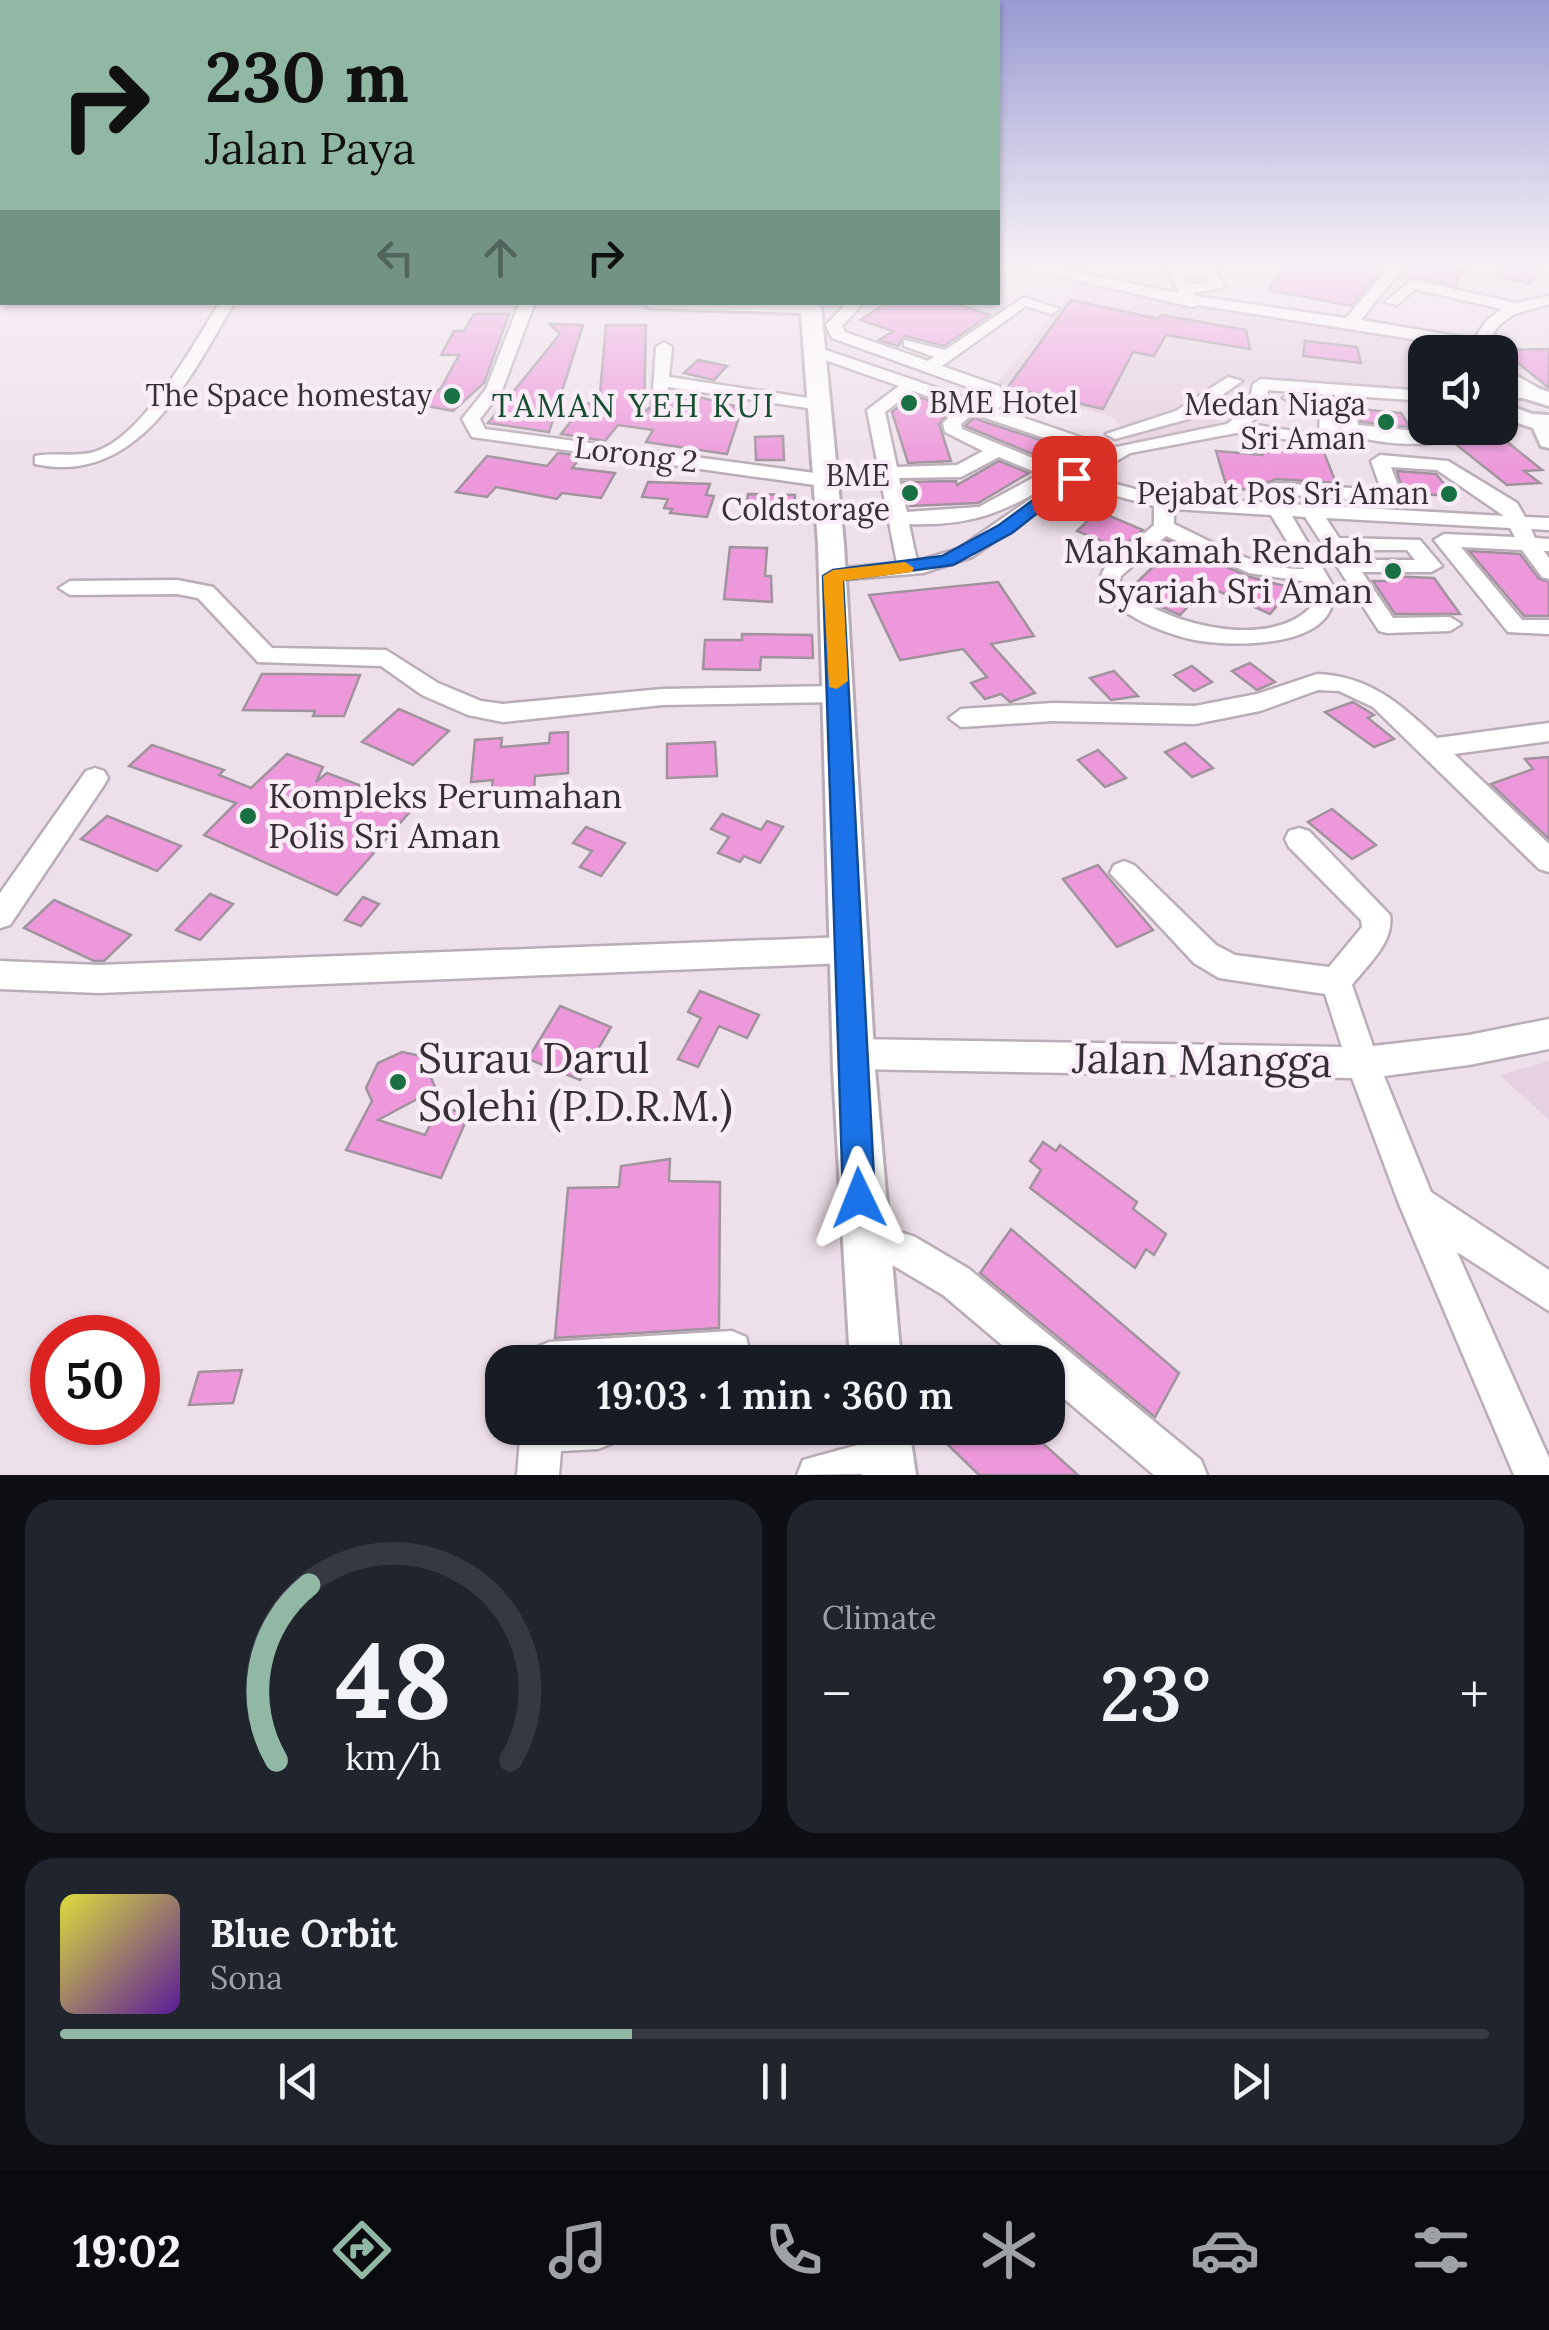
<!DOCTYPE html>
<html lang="en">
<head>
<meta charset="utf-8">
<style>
	:root { --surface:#171b24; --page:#20242c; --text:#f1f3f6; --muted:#9ea1a6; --line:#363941; --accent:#90b8a5 }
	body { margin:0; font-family:Lora,serif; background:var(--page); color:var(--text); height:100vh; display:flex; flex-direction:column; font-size:38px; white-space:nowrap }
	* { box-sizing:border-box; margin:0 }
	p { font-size:32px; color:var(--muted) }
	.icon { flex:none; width:55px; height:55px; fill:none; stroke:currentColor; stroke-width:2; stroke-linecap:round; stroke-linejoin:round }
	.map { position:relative; height:1475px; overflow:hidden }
	.sheet { display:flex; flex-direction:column; gap:25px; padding:25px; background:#0d0f14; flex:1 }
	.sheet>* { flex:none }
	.banner { position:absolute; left:0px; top:0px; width:1000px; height:305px; box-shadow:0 2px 8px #0004; background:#90b8a5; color:#111; overflow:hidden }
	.controls { position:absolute; left:1408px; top:335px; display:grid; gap:20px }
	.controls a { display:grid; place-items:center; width:110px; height:110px; border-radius:20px; background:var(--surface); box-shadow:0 2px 8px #0004; font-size:50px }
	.speed { position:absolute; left:30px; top:1315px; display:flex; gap:20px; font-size:50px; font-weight:700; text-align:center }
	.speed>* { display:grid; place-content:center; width:130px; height:130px; border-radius:50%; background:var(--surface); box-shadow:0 2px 8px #0004; line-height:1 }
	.speed .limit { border:15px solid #d22; background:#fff; color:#111 }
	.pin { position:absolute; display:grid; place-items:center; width:85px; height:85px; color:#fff; margin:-42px; border-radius:20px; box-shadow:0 5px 15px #0006 }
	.me { position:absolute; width:110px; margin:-55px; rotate:358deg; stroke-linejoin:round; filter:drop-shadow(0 0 8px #0008) }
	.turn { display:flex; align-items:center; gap:35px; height:210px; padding:0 40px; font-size:45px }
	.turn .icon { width:130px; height:130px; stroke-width:2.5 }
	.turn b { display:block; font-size:70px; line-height:85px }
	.lanes { display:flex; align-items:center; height:95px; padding:0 40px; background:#0003; justify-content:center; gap:50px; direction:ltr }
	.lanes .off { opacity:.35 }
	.big { font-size:75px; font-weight:600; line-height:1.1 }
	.sheet .tile { flex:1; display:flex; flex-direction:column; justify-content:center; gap:15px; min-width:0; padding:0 35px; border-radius:30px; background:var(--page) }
	.sheet .dial { align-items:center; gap:0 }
	.dial svg { height:260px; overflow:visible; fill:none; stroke:var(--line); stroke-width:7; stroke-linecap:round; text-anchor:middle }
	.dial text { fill:var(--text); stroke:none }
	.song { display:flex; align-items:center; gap:30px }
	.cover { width:120px; height:120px; border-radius:15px; background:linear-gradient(135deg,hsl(60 70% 55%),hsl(270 70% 35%)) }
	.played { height:10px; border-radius:5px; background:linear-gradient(90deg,var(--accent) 40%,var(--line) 40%) }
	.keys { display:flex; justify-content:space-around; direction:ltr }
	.heat { display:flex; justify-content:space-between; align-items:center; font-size:55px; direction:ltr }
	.sheet .tiles { flex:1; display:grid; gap:25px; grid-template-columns:1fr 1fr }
	.tile:last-child { grid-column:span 2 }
	.trip { position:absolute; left:485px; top:1345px; width:580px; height:100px; border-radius:30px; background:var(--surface); box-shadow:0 2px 8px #0004; font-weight:600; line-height:100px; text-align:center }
	.menu { display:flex; height:160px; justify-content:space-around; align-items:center; background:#090b0e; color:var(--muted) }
	.menu .icon { width:70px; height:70px }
	.menu .on { color:var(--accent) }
	.menu b { font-size:45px; color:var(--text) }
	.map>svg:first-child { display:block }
</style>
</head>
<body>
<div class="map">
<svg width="1549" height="1475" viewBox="0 0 1549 1475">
	<rect width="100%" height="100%" fill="#eee0ea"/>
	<g fill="#e6d1e0">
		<path d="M1083 283 1215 310 1372 329 1472 347 1474 352H1425V390L1259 377 1241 387 1233 415 1199 431 1129 442 1115 418 997 383 1068 296 1071 284Z"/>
		<path d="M1549 1061V1120L1500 1075Z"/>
	</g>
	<g fill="#ed98da" stroke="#a1939d" stroke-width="2.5">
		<path d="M1285 264H1377L1381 271 1351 306 1268 290Z"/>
		<path d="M1400 264H1466L1455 286 1413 276 1399 278 1404 271Z"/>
		<path d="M1507 264H1544L1529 284 1497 276Z"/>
		<path d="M1071 300 1159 319 1161 315 1246 330 1250 349 1166 335 1154 356 1133 352 1103 409 1008 387Z"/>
		<path d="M888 302H950L990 315 944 346 905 336 898 346 879 340 893 331 860 320Z"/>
		<path d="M474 314H509L484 383 453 411 421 405 441 388 459 355H441L454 331H464Z"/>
		<path d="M550 324 583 325 549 432 488 423 560 334Z"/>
		<path d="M606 325H646L644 413 649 408 666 409 679 392 742 408 727 454 646 442 653 430 618 425 605 441 561 434 585 403 599 405Z"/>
		<path d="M1305 341 1357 347 1361 363 1303 356Z"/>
		<path d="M1549 349V388L1502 350Z"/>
		<path d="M698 360 727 366 714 380 684 373Z"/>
		<path d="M914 395 952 409 939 424 951 461 908 463 892 412Z"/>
		<path d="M1359 409 1401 413 1410 427 1361 422Z"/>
		<path d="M975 417 979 420 1061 447 1047 460 965 426Z"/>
		<path d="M783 436 784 460H756L755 437Z"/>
		<path d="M1500 436 1542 470 1524 471 1540 483 1507 485 1453 442Z"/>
		<path d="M1268 445 1323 450 1336 483 1276 479 1266 483 1265 491 1227 488 1216 451 1263 455 1262 451 1270 452Z"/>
		<path d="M558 453 582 456 572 468 615 473 601 498 562 493 557 499 496 487 487 497 456 492 487 456 547 466Z"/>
		<path d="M999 461 1029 473 978 503 910 506 904 482 956 481 957 485Z"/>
		<path d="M1397 471 1436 474 1454 496 1403 493Z"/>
		<path d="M648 482 710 484 706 495 714 496 707 517 670 513 672 509 664 508 668 499 642 497Z"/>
		<path d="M748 494 795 495 794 512 746 511Z"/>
		<path d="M1098 511 1143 530 1120 548 1077 531Z"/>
		<path d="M1167 540 1247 576 1292 588 1270 614 1207 586 1180 615 1161 607 1130 589 1157 563 1146 558Z"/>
		<path d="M730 547 767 548 765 576H771L772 602 724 599Z"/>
		<path d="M1469 551 1520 554 1539 579 1549 582V616H1524Z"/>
		<path d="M1386 576 1434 578 1460 614H1395L1373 581H1390Z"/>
		<path d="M998 582 1034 636 991 644 1035 693 1010 702 1001 694 985 699 971 683 987 677 963 649 900 660 869 595Z"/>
		<path d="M742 634 812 635 813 658 761 657 760 670 703 669 705 640H742Z"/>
		<path d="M1250 663 1275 682 1257 690 1232 671Z"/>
		<path d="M1192 666 1212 682 1194 691 1174 675Z"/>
		<path d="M1114 671 1138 696 1111 700 1090 678Z"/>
		<path d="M262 674H295L360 675 344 716H313L315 711 243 710Z"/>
		<path d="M1353 702 1374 715 1368 718 1394 739 1374 747 1325 712Z"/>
		<path d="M399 709 449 731 413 765 362 742Z"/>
		<path d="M568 732V773L535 776 534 790 491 794 493 780 471 782 475 740 502 738 501 747 549 743 550 733Z"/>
		<path d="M715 742 717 776 667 778V744Z"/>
		<path d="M1185 743 1213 768 1192 777 1165 752Z"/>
		<path d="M152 745 224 770 219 775 251 788 287 754 323 767 316 782 327 773 415 806 337 895 204 835 236 803 129 766Z"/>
		<path d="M1098 750 1126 778 1105 787 1078 760Z"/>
		<path d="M1549 757V839L1491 784 1533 769 1525 759Z"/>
		<path d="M1332 809 1376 845 1352 859 1308 822Z"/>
		<path d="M722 814 761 830 767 821 783 827 760 863 744 856 740 862 718 853 729 837 711 829Z"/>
		<path d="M107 816 181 846 157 871 81 839Z"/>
		<path d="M586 827 625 843 601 876 580 867 592 851 573 843Z"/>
		<path d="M1098 865 1107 876 1153 930 1117 947 1063 879Z"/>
		<path d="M210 894 233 904 200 940 176 930Z"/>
		<path d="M363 897 379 904 361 926 345 920Z"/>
		<path d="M54 900 131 935 104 961H94L24 928Z"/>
		<path d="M700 991 759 1015 747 1038 719 1026 698 1067 678 1059 701 1018 688 1012Z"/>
		<path d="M560 1006 611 1027 580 1080 528 1059Z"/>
		<path d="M402 1052 421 1056 436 1089 378 1120 425 1135 439 1107 469 1114 441 1178 346 1150 372 1101 366 1088 378 1063Z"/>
		<path d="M1043 1142 1056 1151 1060 1145 1137 1202 1133 1209 1166 1234 1154 1255 1146 1249 1135 1268 1030 1188 1041 1170 1030 1161Z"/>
		<path d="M670 1159 669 1181 720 1182 719 1328 555 1338 568 1188 619 1187 621 1166Z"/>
		<path d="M1011 1229 1179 1373 1155 1417 980 1273Z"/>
		<path d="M242 1370 233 1403 189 1405 199 1372Z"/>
		<path d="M952 1428H1026L1078 1475H979L944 1441Z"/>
	</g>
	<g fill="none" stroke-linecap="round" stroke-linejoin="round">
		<path stroke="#c9bdc6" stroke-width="16" stroke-dasharray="16 8" stroke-linecap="butt" d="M998 277 1007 279"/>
		<g stroke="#bbadb7" stroke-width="5">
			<g id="minor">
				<path d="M1009 264H1034L1179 293 1168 268H1210L1215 269 1225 287 1193 293 1195 296 1346 318 1386 271 1381 264H1395L1400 271 1361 320 1474 339 1487 320 1502 309 1415 289 1397 305 1385 302 1412 280 1516 303 1549 296V304L1514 314 1498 326 1489 341 1492 352H1476L1475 349 1198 305 1192 307ZM1183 276H1205L1209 283 1188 284Z"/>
				<path d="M1024 297 1059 309 1051 314 1026 306 942 366 999 386 1008 399 998 409 1112 448 1227 424 1248 408 1253 384 1261 379 1425 391V401L1353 396 1358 425 1435 433 1442 431 1440 428H1459L1464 433C1443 450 1359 446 1341 427L1335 395 1268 390 1265 410 1249 424 1319 435 1320 410 1283 398 1292 393C1326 398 1353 403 1332 445L1236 433 1130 453 1089 477 1165 497 1504 516 1437 470 1391 467 1400 491 1397 495H1383L1371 461 1380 455 1448 461 1517 503 1525 517 1549 518V530L1531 529 1535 538 1549 539V551H1544L1549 558V579L1542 577 1522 550 1461 547 1522 620H1549V634L1508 632 1434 540 1444 534 1515 537 1510 528 1326 518 1339 538 1420 540 1442 566 1431 572H1362L1393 618 1450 617 1461 624 1450 631 1387 633 1379 631 1305 517 1292 516 1332 584C1347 650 1229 648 1190 639 1157 631 1118 614 1097 586L1104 569 1154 525V506L1076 485 972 557 923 573 825 581 822 576 833 569 897 563 867 410 899 386 805 353V347H817L984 404 990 398 987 394 832 338 826 325 848 302H864L842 326 845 332 928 361 934 357 904 346V340L945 350ZM913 391 959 407 943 423 945 432 983 451 957 465 897 467 885 412ZM974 413 980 416 1098 456 1070 472 1068 464 1052 466 962 429 961 424ZM999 457 1040 474 979 507 907 512 899 478 961 477ZM1058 480 958 549 917 561 909 524C974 526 1004 512 1058 480ZM1174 509 1271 515 1304 569C1257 570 1215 543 1174 524ZM1166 536 1249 573 1309 582 1310 608C1266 652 1159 623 1119 585L1121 576ZM1347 550H1407L1415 560H1354Z"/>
				<path d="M220 302H235C190 376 140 487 35 464V456C56 452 77 458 97 451 145 434 194 344 220 302Z"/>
				<path d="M520 302H535L502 390 480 419 485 429 822 474 832 480 822 486 472 437 462 419 486 389Z"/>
				<path d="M664 342 672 347 669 377 814 399 823 404 814 409 668 387 664 406H652L656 347Z"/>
				<path d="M1500 366 1540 389V397H1528L1500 378Z"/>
				<path d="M1228 377 1242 381 1188 419 1115 439 1106 434 1176 411Z"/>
				<path d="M1276 483 1366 489 1376 495 1366 501 1269 493V485Z"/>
				<path d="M177 580 213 587 272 648 386 650 438 683 481 701 503 704 662 689 838 686 850 694 838 702 662 705 503 722 468 715 422 695 381 666 258 662 198 598 177 594 70 595 59 588 70 581Z"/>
				<path d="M1317 674C1370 676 1400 704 1437 738L1549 723V741L1454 754 1549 844V872L1539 869 1373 707 1339 691 1318 690 1260 711 1195 724 1053 721 961 727 949 718 961 709 1053 703 1195 706 1257 694Z"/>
				<path d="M95 768 104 771 108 778 104 785 10 925 0 928V893L86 771Z"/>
				<path d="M1299 828 1309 831 1390 915C1394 943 1368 964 1352 985L1373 1046 1469 1035 1549 1019V1049L1469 1065 1384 1076 1431 1192 1549 1270V1311L1457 1252 1549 1458V1475H1514L1399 1204 1352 1078 853 1069 842 1065 837 1054 842 1043 853 1039 1342 1047 1325 994 1219 978 1194 963 1110 873 1114 865 1124 861 1134 865 1216 945 1235 955 1329 967 1362 927 1361 920 1289 847 1285 839 1289 831Z"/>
				<path d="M847 937 858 941 862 950 858 959 847 963 99 993 0 989V961L99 965Z"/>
				<path d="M863 1220 915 1237 969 1269 1201 1460 1207 1475H1154L1048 1385V1362H1022L943 1295 894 1266 850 1251 845 1238 850 1225Z"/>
				<path d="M732 1331 746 1337 752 1362H529L535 1348 549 1342Z"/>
				<path d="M521 1428H619L613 1443 598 1449 561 1451 559 1475H517Z"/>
				<path d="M887 1437 902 1443 908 1458 902 1473 797 1475 803 1460Z"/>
			</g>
		</g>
		<g stroke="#bbadb7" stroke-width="6">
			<g id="major">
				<rect x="0" y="288" width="2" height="12"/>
				<path d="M641 302H816L821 307 844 544 875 1069 901 1362H850L833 1069 818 544 801 313 650 308Z"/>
				<path d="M1500 384H1525L1549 392V406L1523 398H1500Z"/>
				<path d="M1500 402 1532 414 1549 415V448L1541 446 1533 428 1500 417Z"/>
				<path d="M856 1428H909L916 1475H862Z"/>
			</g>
		</g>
		<use href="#minor" fill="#fff" fill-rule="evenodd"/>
		<use href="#major" fill="#fff" fill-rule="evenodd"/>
	</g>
	<linearGradient id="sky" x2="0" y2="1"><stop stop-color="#999ad2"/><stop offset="0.56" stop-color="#f7f1f6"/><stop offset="1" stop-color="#f7f1f6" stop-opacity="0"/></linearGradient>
	<rect width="1549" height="471" fill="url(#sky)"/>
	<path fill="#1a73e8" stroke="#114b97" stroke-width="2.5" d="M1067 475 1082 478 1012 533 953 565 843 580 875 1198 870 1210 859 1214 848 1210 843 1198 823 576 833 570 942 556 999 525Z"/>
	<path fill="#f59e0b" d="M905 562 914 568 912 572 843 581 848 681 837 689 829 687 823 576 833 570Z"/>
	<g fill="#197043" stroke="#fbedf7" stroke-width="4">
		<circle cx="452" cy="396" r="10"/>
		<circle cx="909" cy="403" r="10"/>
		<circle cx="1386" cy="422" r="10"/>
		<circle cx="910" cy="493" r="10"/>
		<circle cx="1449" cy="494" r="10"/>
		<circle cx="1393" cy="571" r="10"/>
		<circle cx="248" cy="816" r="10"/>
		<circle cx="398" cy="1082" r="10"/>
	</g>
	<g text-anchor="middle" stroke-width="9" stroke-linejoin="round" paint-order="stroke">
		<g font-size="30" fill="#353034" stroke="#fbedf7" text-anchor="end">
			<text x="432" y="406">The Space homestay</text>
			<text x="929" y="413" text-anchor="start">BME Hotel</text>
			<text x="1366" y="415">Medan Niaga<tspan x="1366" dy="34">Sri Aman</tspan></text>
			<text x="890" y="486">BME<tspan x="890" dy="34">Coldstorage</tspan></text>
			<text x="1429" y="504">Pejabat Pos Sri Aman</text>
		</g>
		<g font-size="30" fill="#353034" stroke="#fbedf7">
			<text transform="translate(636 455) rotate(7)" y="10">Lorong 2</text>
		</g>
		<g font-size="32" letter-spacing="2.5" fill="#154f2f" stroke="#fbedf7">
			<text x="634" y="417">TAMAN YEH KUI</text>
		</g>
		<g font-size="35" fill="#353034" stroke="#fbedf7" text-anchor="end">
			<text x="1373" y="563">Mahkamah Rendah<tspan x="1373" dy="40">Syariah Sri Aman</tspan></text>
			<text x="268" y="808" text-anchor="start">Kompleks Perumahan<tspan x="268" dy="40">Polis Sri Aman</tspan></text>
		</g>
		<g font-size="42" fill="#353034" stroke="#fbedf7" text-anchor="start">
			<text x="418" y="1073">Surau Darul<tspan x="418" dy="48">Solehi (P.D.R.M.)</tspan></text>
		</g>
		<g font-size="42" fill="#353034" stroke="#fbedf7">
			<text transform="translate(1202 1060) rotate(1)" y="15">Jalan Mangga</text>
		</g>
	</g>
</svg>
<div class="controls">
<a><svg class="icon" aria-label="sound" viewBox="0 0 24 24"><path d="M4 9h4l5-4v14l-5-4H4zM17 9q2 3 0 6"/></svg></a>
</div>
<div class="speed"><div class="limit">50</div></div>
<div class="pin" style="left:1074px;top:478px;background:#d93025"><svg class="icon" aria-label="arrive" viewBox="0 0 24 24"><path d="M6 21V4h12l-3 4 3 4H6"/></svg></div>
<svg class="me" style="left:859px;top:1198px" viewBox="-20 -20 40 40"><path d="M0-17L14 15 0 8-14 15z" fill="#1a73e8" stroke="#fff" stroke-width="4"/></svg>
<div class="trip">19:03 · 1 min · 360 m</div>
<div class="banner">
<div class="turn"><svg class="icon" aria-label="right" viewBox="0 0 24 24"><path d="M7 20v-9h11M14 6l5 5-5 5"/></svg><div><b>230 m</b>Jalan Paya</div></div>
<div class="lanes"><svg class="icon off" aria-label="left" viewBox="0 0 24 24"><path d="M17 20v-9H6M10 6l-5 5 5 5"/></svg><svg class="icon off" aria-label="ahead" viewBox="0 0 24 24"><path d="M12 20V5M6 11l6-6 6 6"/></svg><svg class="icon" aria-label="right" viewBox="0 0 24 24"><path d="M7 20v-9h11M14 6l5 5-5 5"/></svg></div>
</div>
</div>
<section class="sheet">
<div class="tiles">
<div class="tile dial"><svg viewBox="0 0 100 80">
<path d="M14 69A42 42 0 1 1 86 69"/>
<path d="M14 69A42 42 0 0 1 24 15" stroke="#90b8a5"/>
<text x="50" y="56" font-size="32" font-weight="700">48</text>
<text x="50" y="72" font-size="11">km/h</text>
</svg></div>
<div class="tile"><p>Climate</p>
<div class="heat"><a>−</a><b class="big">23°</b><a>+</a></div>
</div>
<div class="tile">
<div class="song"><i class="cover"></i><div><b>Blue Orbit</b><p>Sona</p></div></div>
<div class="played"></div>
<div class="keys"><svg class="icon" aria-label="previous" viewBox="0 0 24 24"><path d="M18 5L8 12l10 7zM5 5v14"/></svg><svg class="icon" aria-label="pause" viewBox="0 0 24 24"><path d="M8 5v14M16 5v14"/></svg><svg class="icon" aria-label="next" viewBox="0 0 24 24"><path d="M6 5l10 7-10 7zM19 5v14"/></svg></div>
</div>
</div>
</section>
<nav class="menu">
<b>19:02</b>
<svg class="icon on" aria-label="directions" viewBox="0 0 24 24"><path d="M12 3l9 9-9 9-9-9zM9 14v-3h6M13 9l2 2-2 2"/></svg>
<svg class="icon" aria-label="music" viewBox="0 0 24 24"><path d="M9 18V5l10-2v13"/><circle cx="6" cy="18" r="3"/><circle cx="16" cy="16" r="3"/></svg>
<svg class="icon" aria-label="phone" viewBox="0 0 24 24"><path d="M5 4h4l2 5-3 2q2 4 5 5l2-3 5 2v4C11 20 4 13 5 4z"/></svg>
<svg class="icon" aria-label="climate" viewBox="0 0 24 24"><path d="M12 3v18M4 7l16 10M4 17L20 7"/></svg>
<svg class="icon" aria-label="car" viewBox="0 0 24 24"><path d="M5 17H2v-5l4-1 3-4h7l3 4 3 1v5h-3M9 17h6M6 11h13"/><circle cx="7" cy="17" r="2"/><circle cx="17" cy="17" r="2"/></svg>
<svg class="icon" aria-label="filters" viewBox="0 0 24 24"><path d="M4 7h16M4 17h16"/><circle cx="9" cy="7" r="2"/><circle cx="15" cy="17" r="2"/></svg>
</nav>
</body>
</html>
